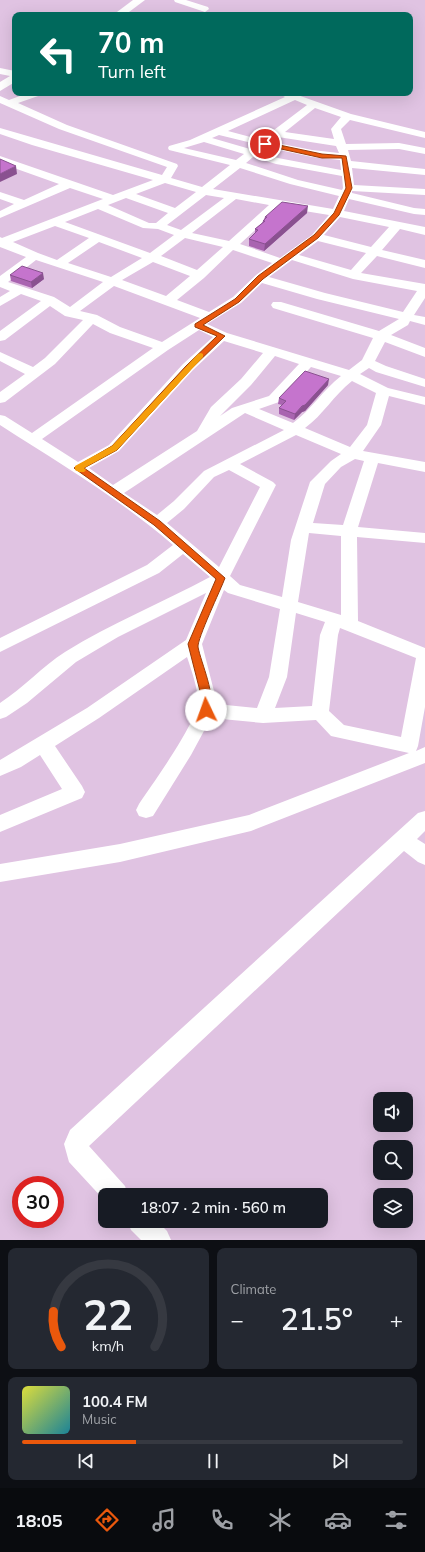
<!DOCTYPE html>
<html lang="en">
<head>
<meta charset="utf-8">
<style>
	:root { --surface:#171b24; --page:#242831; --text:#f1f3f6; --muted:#9ea1a6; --line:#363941; --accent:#ea580c }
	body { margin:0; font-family:Mulish,sans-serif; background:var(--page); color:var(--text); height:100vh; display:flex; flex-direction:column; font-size:15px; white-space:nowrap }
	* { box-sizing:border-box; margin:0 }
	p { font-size:13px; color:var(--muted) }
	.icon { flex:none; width:22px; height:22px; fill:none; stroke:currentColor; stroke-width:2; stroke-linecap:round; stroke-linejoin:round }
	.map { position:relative; height:1240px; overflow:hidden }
	.panel { display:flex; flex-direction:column; gap:8px; padding:8px; background:#0d0f14; flex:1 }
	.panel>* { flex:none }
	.banner { position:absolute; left:12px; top:12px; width:401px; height:84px; border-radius:8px; box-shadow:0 4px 16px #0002; background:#00695c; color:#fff; overflow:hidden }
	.controls { position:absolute; left:373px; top:1092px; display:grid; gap:8px }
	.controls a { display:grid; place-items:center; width:40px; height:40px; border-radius:8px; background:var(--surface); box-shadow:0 4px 16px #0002; font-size:20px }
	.speed { position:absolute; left:12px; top:1176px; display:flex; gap:8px; font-size:20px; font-weight:700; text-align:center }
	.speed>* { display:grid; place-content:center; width:52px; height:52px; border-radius:50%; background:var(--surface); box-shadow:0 4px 16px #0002; line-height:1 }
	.speed .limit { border:6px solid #d22; background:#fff; color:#111 }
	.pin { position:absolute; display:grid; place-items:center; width:34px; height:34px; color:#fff; margin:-17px; border:2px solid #fff; border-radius:50%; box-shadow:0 1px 4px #0007 }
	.me { position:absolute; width:44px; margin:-22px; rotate:357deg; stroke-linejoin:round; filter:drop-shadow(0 0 3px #0008) }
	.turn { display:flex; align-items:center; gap:14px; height:84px; padding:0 20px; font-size:18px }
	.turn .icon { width:52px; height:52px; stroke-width:2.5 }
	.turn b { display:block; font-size:28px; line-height:34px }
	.big { font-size:30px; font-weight:600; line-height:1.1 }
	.panel .widget { flex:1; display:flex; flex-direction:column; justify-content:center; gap:6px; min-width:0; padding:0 14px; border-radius:8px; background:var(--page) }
	.panel .dial { align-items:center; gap:0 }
	.dial svg { height:104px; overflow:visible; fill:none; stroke:var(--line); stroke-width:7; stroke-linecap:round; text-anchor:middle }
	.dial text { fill:var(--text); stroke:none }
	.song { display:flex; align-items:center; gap:12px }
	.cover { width:48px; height:48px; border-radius:6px; background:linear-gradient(135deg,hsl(60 70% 55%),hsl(190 70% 35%)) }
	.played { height:4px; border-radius:2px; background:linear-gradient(90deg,var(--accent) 30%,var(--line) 30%) }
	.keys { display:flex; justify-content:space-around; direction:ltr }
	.heat { display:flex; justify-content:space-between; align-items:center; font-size:22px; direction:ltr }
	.panel .tiles { flex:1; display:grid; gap:8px; grid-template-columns:1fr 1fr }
	.widget:last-child { grid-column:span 2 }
	.trip { position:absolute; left:98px; top:1188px; width:230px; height:40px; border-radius:8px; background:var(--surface); box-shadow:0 4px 16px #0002; font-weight:600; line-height:40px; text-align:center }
	.tab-bar { display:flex; height:64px; justify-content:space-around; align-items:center; background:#090b0e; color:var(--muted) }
	.tab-bar .icon { width:28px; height:28px }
	.tab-bar .active { color:var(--accent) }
	.tab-bar b { font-size:18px; color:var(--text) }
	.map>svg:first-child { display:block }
</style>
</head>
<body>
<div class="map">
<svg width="425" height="1240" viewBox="0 0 425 1240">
	<rect width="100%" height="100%" fill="#e0c3e2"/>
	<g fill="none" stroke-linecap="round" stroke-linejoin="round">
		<g fill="#fff" fill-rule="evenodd">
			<path d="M174 0H186L208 7 209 9 205 12 175 2Z"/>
			<path d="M0 68 15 71V77L0 74Z"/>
			<path d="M28 93H43L41 95 18 103 67 125 177 164 178 166 171 178 202 187 230 165 169 150 168 148 169 146 190 140 285 97 278 93H292L351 114 425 132V138L350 120 341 129 346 144 399 143 425 148V154L399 149 348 150 351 161 425 169V175L352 168 354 185 425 189V195L352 191V193L414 208 425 209V215L414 214 349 199 344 211 425 227V235L400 229 382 250 425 260V268L377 256 361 273 425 284V298L414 315 425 317V325L410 321 408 325 391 335 425 348V357L385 342 375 361 386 366 425 379V387L376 372 369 368 360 374 388 388 425 397V405L389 396 381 425 363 451 425 462V472L378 463 358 527 425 533V543L357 537 358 621 425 648V707L418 746 416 751 425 747V763L251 831 120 862 0 882V864L120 844 249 815 409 753 331 736 316 720 263 723 211 718 191 755 153 816 146 818 139 816 136 810 139 804C153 783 197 723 198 701 198 689 191 669 187 657L99 718 55 746 82 786 85 792 82 798 0 832V815L62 789 40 755 21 767 0 776V760L87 708 186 640 206 593 118 637 76 662 27 703 6 717 0 719V703C23 688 43 666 65 652 111 623 162 603 210 577L183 554 159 573 0 652V638L147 565 173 545C120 499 59 463 0 425V415L5 416 32 433 153 348 110 333 93 324 55 364 5 402 0 403V392L25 374 0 361V352L33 367 45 358 83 320 65 316 50 306 5 340 0 341V331L41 301 21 294 0 306V297L10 291 0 287V276L26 257 0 247V237L2 238 103 199 70 188 0 218V211L14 204 0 199V192L24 200 59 184 0 163V156L113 195 153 180 32 145 0 134V128L162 175 167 167 59 129 0 103V96L9 100ZM295 100 307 105 274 130 266 131 265 133 268 135 262 140 228 131ZM315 108 341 117 331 129 334 139 285 132ZM219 135 256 144 250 149 212 138ZM278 137 336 146 339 153 312 150 272 142ZM204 142 244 154 236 160 184 148ZM266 147 312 157 340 160 341 170 278 158 259 152ZM253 157 276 164 342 176 343 188 342 190 298 180 246 163ZM240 168 290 184 339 196 333 209 213 189ZM165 183 196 192 175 208 136 194ZM206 195 224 198 181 230 167 225ZM126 198 168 213 156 223H149L108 205ZM236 199 269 205 229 241 192 233ZM280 207 329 215 312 235 280 258 240 244ZM98 209 143 228 158 229 174 235 150 253 65 222ZM340 217 389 227 371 247 324 235ZM55 226 89 238 57 260 38 253 13 242ZM185 238 223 247 197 270 161 256ZM318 241 366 253 351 270 299 255ZM99 242 142 258 111 277 68 263ZM233 250 272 263 256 275 233 297 209 312 177 300 204 278ZM36 260 103 282 70 307 54 297 8 282ZM292 260 353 279 417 291 403 312 325 293 269 277ZM153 262 190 276 166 296 122 280ZM262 283 317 299 399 319 379 331 281 302H273L271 305 273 308 373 338 362 360 349 370 227 333 207 324 241 303ZM114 286 200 318 162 342 120 327 97 315 80 311ZM199 330 213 337 183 364 109 445 78 462 42 439 168 350ZM224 341 263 353 241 379 211 407 197 431 113 485 89 468 119 451 193 370ZM275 356 299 364 269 396 232 408 220 416 251 385ZM311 367 341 376C323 390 311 410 293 423L259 409 279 402ZM352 381 376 393 367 425 350 447 305 428C323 415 334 395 352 381ZM245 413 284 430 204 471 174 501 157 515 124 493ZM296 435 341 454 331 461 310 482 291 540 282 597 240 585 230 576 276 485 273 482 240 464ZM355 459 364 461 343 525 313 523 325 484 341 467ZM229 470 260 487 219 567 167 523 184 509 214 477ZM309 533 341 536V615L298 602ZM224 590 228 593 280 609 269 677 257 708 216 704V699L202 644ZM296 613 325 622 320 635 312 706 275 708 287 677ZM340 628 416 658 401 737 344 725 329 711 338 635Z"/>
			<path d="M425 811V831L417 839 425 844V865L418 862 404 851 89 1146 125 1186 128 1195H105V1201L69 1162 64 1144 70 1130 396 833 418 813Z"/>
			<path d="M127 1221H157L167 1231 171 1240H141L131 1230Z"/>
		</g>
		<g fill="#fff" fill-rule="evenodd">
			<path d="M133 0H145L125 15H113Z"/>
			<path d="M15 73V82L0 91V82Z"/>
		</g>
	</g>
	<g fill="#a964b0">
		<path d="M307 213 264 251 249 246V239L255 233V229L262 223 265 217Z"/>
		<path d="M10 275 44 279 32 288 11 281Z"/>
		<path d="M328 385 305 411 302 412 294 420 279 414V408L282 405 278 404 279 398Z"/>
	</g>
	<g fill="#8a5190">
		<path d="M16 166 17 174 0 182V174Z"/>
		<path d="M308 206 307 213 264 251 265 244Z"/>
		<path d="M43 273 44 279 32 288 31 282Z"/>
		<path d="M329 379 328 385 305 411 302 412 294 420 295 414Z"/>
	</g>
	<g fill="#c574cd" stroke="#8a5190">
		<path d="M0 159 16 166 0 174Z"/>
		<path d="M282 202 308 206 265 244 249 239 258 230 255 229 265 221H263L267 217H265Z"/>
		<path d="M22 266 43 273 31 282 10 275Z"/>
		<path d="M305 371 329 379 305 405 302 406 295 414 279 408 286 401 279 398Z"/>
	</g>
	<path fill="#ea580c" stroke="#983908" d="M265 142 322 154 346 156 352 188 339 215 318 238 263 279 239 302 203 325 225 336 191 369 117 450 84 468 160 521 225 578C221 589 197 639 198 647 201 663 217 697 209 712H202L201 710 202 699 188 644 216 579 154 525 74 468 112 446 186 366 217 336 195 327V324L235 299 258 276 314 235 334 213 346 188 342 158H322L263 145 262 144Z"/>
	<path fill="#f59e0b" d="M201 353 203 354V357L117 450 84 468 86 470 84 472H79L75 470V466L112 446 198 354Z"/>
</svg>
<div class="controls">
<a><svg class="icon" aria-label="sound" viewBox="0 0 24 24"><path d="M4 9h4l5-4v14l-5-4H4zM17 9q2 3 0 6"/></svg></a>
<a><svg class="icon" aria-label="search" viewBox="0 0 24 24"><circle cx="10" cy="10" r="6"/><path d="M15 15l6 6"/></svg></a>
<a><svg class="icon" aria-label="layers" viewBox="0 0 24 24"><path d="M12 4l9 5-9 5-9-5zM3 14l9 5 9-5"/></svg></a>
</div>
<div class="speed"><div class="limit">30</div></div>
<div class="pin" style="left:265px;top:144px;background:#d93025"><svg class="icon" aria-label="arrive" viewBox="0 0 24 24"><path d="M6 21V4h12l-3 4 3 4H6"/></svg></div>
<svg class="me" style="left:206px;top:710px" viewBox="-20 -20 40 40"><circle r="19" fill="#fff"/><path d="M0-13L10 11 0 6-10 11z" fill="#ea580c"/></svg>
<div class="trip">18:07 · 2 min · 560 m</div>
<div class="banner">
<div class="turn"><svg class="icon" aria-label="left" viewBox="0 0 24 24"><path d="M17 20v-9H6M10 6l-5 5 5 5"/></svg><div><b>70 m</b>Turn left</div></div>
</div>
</div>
<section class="panel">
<div class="tiles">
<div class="widget dial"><svg viewBox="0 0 100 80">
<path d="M14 69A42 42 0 1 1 86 69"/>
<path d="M14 69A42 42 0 0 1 8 42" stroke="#ea580c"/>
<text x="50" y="56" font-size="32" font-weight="700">22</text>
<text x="50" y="72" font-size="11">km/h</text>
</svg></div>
<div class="widget"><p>Climate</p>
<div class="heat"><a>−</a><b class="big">21.5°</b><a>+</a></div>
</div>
<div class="widget">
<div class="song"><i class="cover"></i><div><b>100.4 FM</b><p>Music</p></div></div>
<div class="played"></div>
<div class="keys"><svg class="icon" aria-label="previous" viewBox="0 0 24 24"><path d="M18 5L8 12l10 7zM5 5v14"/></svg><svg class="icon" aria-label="pause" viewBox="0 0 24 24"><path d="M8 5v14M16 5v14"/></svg><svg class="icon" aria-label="next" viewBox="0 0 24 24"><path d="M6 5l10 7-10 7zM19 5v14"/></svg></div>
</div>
</div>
</section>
<nav class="tab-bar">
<b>18:05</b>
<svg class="icon active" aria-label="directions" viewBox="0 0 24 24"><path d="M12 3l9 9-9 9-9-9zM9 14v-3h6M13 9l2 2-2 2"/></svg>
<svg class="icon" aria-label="music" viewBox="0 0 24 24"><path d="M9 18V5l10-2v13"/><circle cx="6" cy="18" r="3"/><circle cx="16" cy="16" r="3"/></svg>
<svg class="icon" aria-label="phone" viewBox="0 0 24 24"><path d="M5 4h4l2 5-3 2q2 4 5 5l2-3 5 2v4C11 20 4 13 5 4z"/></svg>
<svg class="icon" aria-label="climate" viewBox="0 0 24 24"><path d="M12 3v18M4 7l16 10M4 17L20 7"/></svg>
<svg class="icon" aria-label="car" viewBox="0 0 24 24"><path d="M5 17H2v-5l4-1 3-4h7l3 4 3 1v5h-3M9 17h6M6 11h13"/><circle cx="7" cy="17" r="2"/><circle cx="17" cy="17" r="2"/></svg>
<svg class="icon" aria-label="filters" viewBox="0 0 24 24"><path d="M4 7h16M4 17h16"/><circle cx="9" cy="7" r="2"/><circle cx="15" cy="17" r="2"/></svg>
</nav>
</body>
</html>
